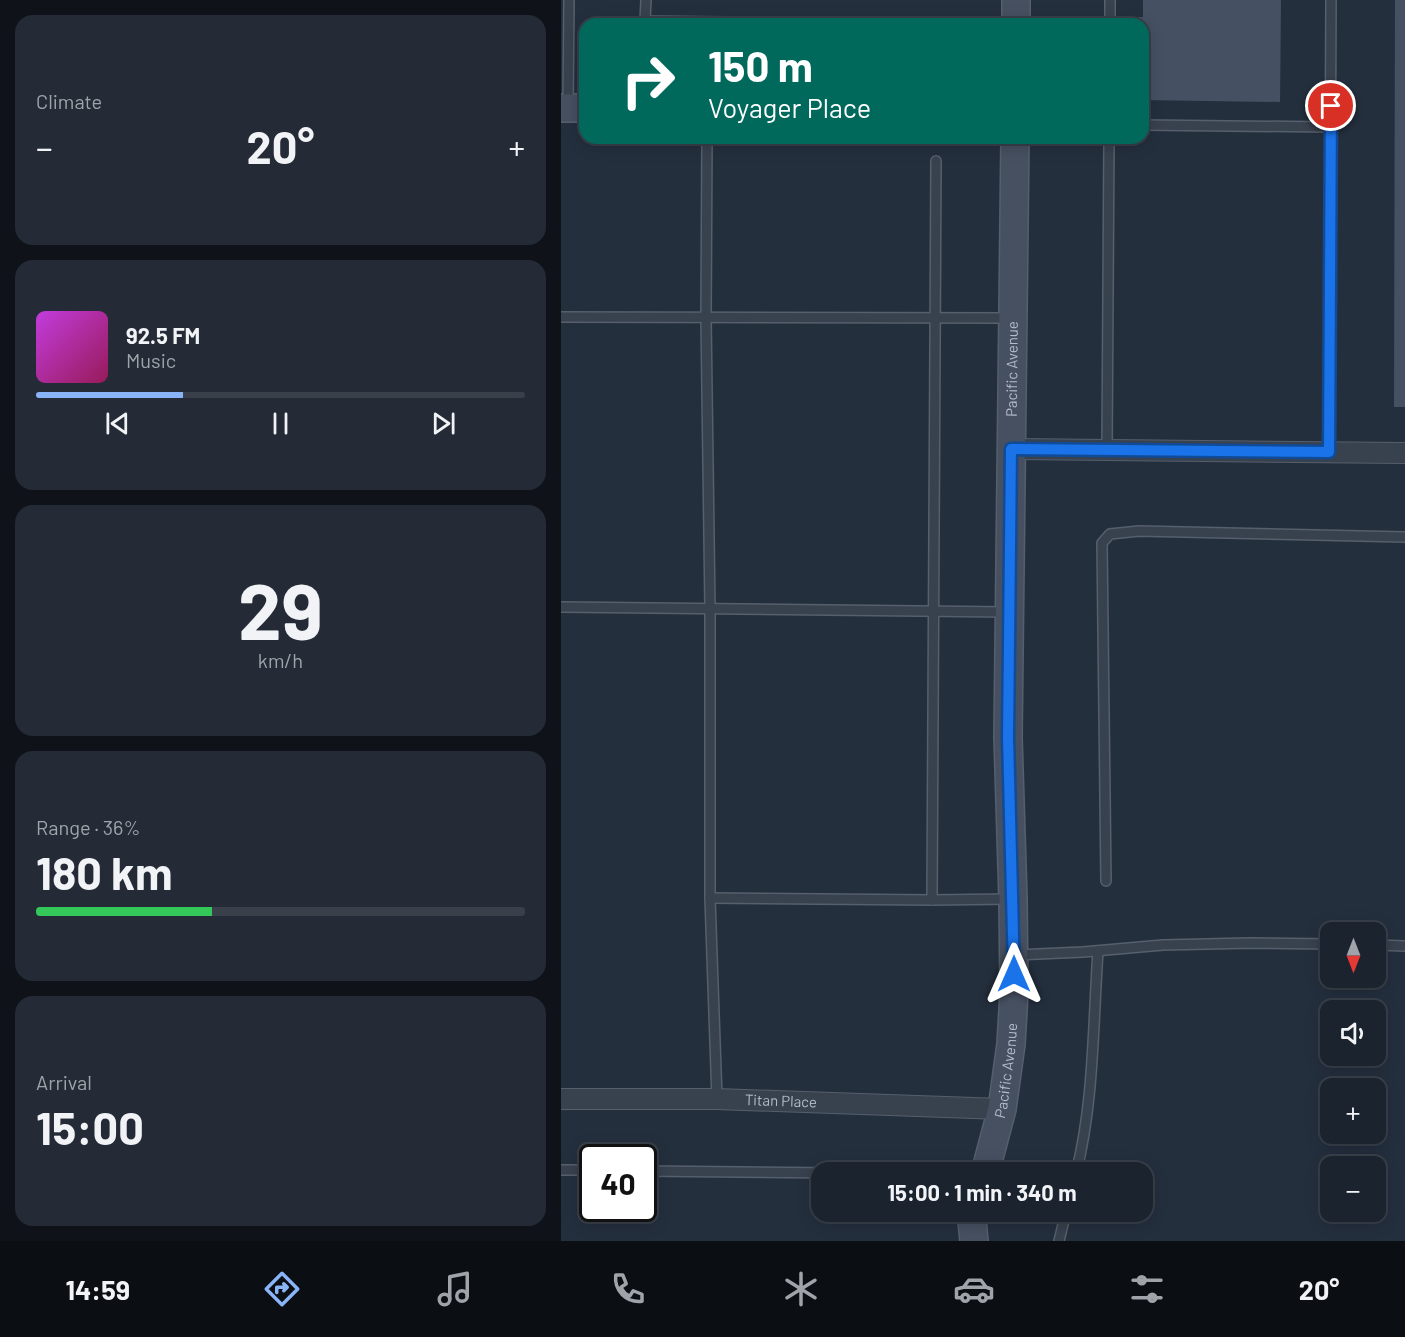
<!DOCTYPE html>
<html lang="en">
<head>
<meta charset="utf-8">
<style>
	:root { --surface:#1b232e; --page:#242b36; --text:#f1f3f6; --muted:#a0a4aa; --line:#39404a; --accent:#8ab4f8 }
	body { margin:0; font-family:Barlow,sans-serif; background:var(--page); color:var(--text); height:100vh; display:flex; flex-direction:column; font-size:22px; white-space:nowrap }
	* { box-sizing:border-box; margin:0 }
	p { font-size:20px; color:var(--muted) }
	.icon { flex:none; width:33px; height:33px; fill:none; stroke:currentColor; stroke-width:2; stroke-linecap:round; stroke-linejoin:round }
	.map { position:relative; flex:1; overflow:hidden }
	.details { display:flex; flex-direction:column; gap:15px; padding:15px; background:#0f1319; width:561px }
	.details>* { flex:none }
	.hud { position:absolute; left:18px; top:18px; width:570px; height:126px; border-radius:18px; box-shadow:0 3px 15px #0003,0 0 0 2px var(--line); background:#00695c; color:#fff; overflow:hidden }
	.needle { width:39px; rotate:180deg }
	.controls { position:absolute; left:759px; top:922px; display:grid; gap:12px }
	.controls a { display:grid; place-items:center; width:66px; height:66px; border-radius:12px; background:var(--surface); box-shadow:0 3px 15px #0003,0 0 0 2px var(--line); font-size:30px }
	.speed { position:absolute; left:18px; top:1144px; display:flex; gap:12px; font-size:30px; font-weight:700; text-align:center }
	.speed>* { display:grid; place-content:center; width:78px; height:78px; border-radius:50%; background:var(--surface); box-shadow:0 3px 15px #0003,0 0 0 2px var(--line); line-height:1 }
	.speed .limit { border:3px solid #111; border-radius:9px; background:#fff; color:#111 }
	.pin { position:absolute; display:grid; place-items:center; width:51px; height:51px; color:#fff; margin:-26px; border:3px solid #fff; border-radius:50%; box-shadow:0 2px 6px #0007 }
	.me { position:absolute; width:66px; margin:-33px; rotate:0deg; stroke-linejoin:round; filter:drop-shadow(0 0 4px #0008) }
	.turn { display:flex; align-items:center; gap:21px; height:126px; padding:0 30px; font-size:27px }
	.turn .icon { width:78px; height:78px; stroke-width:2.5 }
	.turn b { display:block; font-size:42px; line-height:51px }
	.big { font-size:45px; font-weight:700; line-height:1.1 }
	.details .tile { flex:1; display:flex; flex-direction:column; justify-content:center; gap:9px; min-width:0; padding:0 21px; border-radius:18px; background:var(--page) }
	.details .dial { align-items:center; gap:0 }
	.dial b { font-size:78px; line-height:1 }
	.song { display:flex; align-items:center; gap:18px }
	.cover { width:72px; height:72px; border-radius:9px; background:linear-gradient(135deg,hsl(290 70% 55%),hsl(330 70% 35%)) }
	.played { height:6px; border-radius:3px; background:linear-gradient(90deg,var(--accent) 30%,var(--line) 30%) }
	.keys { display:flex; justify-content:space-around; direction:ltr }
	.heat { display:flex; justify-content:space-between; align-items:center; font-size:33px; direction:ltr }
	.charge { height:9px; border-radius:4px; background:linear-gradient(90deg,#34c759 36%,var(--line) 0) }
	.trip { position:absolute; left:250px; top:1162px; width:342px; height:60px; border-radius:18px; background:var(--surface); box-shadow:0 3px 15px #0003,0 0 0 2px var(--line); font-weight:700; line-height:60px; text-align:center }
	.tab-bar { display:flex; height:96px; justify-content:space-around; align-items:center; background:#0b0e12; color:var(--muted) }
	.tab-bar .icon { width:42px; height:42px }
	.tab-bar .active { color:var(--accent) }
	.tab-bar b { font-size:27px; color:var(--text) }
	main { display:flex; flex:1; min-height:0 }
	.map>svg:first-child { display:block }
</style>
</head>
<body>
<main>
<section class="details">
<div class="tile"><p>Climate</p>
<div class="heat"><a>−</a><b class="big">20°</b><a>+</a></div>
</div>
<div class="tile">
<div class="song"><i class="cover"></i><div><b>92.5 FM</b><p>Music</p></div></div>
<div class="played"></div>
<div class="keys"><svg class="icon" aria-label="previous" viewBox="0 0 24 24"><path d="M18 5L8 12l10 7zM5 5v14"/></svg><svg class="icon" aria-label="pause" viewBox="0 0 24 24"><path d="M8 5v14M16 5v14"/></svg><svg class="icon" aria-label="next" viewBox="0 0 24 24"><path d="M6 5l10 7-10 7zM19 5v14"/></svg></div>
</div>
<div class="tile dial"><b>29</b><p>km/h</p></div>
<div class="tile"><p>Range · 36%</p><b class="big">180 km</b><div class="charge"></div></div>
<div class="tile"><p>Arrival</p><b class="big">15:00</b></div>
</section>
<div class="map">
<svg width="844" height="1241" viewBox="0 0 844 1241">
	<rect width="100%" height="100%" fill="#242f3e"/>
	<g fill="#455162">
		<path d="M582 0H720L719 102 582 100V24H560V17H582Z"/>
		<path d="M834 0H844V407H833Z"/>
	</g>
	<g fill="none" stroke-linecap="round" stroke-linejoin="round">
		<g stroke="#565f6c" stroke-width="12">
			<g id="lane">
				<path d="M85 0 84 21 308 24"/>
				<path d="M549 24V0"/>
				<path d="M7 106 8 0"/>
				<path d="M582 125 769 127"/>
				<path d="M146 138 145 318 149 608V898L156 1099"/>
				<path d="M0 317 449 318"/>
				<path d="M546 450 548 138"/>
				<path d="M768 452 770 0"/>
				<path d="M0 607 446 612"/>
				<path d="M545 881 541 543 549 534 578 531 844 537"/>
				<path d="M149 898 371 900 449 899"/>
				<path d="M371 900 375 161"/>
				<path d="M814 945 844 946"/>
				<path d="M454 955 522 952 602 945 689 943 770 944"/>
				<path d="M0 1170H32"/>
				<path d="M82 1171 276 1173"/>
				<path d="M515 1173C533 1103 532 1023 537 951"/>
				<path d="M498 1241 505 1212"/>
			</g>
		</g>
		<g stroke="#565f6c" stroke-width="22">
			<g id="street">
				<path d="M450 449 844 453"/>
				<path id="s1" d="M0 1099H156L441 1109"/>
			</g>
		</g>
		<g stroke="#565f6c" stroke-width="30">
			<g id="secondary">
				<path d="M455 24V0"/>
				<path d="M0 108H24"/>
				<path id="s2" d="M424 1173 441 1109 450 1044 453 993 452 899 447 737 454 138"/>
				<path d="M413 1212 411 1220 413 1241"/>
			</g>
		</g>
		<use href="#lane" stroke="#38414e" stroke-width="9"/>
		<use href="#street" stroke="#38414e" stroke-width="20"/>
		<use href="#secondary" stroke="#465061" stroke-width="27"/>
	</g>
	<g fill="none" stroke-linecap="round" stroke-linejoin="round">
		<g stroke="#114b97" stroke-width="15">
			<path id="route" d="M453 974 447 738 450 449 768 452 770 106"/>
		</g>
		<use href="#route" stroke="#1a73e8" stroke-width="10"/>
	</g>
	<g text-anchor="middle" stroke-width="6" stroke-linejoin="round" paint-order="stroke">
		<g font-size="15" fill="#b4bcc9" stroke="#1d2633">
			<text dy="5" stroke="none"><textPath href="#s2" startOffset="807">Pacific Avenue</textPath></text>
			<text dy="5" stroke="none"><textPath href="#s2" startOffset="105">Pacific Avenue</textPath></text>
			<text dy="5" stroke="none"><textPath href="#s1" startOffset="220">Titan Place</textPath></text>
		</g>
	</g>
</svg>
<div class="controls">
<a><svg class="needle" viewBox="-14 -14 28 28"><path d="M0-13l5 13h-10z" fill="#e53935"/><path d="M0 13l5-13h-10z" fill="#a0a4aa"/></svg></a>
<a><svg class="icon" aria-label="sound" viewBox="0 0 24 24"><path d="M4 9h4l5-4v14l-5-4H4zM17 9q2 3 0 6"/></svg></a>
<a>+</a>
<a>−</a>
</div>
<div class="speed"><div class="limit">40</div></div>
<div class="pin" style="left:770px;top:106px;background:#d93025"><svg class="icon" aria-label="arrive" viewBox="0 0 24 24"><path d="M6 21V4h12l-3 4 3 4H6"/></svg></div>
<svg class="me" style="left:453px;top:974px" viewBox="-20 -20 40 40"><path d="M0-17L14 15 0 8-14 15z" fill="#1a73e8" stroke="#fff" stroke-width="4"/></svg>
<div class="trip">15:00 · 1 min · 340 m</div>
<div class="hud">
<div class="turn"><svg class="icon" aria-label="right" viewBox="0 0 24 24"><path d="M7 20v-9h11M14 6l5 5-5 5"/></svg><div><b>150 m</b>Voyager Place</div></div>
</div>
</div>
</main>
<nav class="tab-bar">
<b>14:59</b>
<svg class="icon active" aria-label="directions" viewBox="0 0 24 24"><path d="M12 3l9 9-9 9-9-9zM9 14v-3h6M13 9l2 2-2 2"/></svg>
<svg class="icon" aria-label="music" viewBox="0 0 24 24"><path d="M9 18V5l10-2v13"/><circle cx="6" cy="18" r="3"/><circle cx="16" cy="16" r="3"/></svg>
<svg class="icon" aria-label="phone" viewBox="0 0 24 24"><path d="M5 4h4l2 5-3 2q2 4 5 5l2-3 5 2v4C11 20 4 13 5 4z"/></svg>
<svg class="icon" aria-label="climate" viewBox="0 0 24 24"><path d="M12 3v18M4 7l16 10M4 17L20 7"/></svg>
<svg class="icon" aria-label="car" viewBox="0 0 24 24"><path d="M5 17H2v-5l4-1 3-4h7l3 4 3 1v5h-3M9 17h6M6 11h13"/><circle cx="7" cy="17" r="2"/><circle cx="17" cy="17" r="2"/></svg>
<svg class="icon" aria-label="filters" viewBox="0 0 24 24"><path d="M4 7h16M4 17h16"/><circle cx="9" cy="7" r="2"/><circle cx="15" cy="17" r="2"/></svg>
<b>20°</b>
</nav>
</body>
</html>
